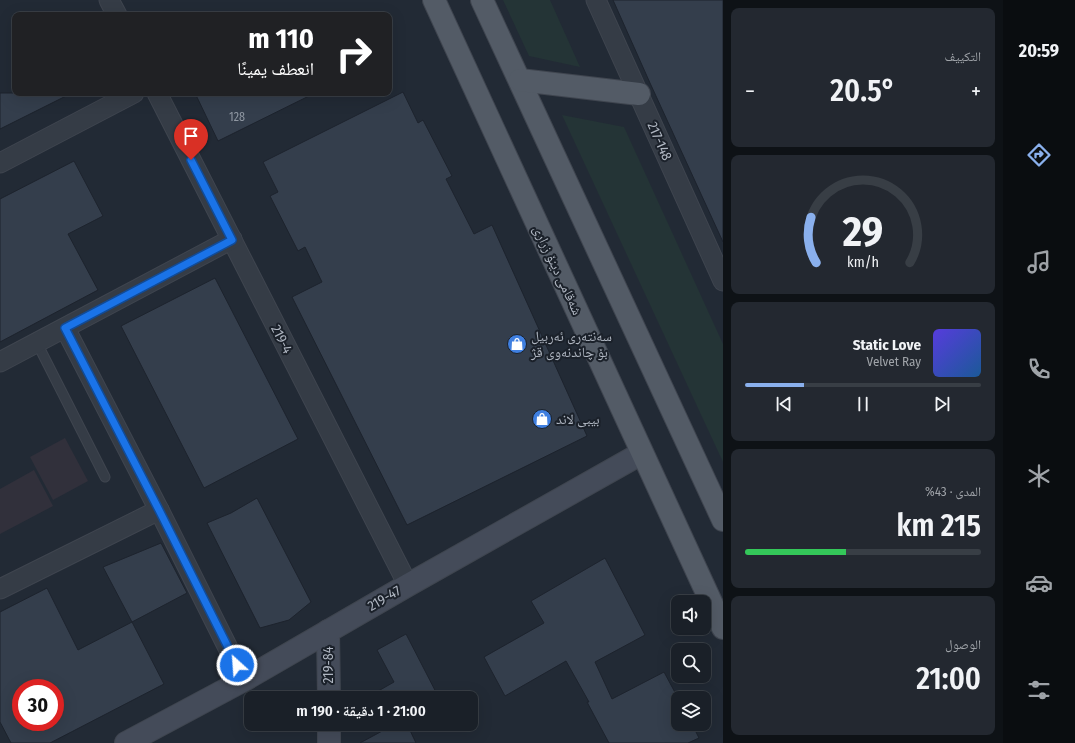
<!DOCTYPE html>
<html lang="ar">
<head>
<meta charset="utf-8">
<style>
	:root { --surface:#1a2028; --page:#232830; --text:#f1f3f6; --muted:#9fa3a8; --line:#383e45; --accent:#8ab0ed }
	body { margin:0; font-family:"Fira Sans Condensed","Noto Naskh Arabic",sans-serif; background:var(--page); color:var(--text); direction:rtl; height:100vh; display:flex; flex-direction:column; font-size:15px; white-space:nowrap }
	* { box-sizing:border-box; margin:0 }
	p { font-size:13px; color:var(--muted) }
	.icon { flex:none; width:22px; height:22px; fill:none; stroke:currentColor; stroke-width:2; stroke-linecap:round; stroke-linejoin:round }
	.map { position:relative; flex:1; overflow:hidden; direction:ltr }
	.details { display:flex; flex-direction:column; gap:8px; padding:8px; background:#0e1216; width:280px }
	.details>* { flex:none }
	.hud { position:absolute; left:12px; top:12px; width:380px; height:84px; border-radius:8px; box-shadow:0 4px 16px #0002,0 0 0 1px var(--line); direction:rtl; background:#202124; color:#fff; overflow:hidden }
	.tools { position:absolute; left:671px; top:595px; display:grid; gap:8px }
	.tools a { display:grid; place-items:center; width:40px; height:40px; border-radius:8px; background:var(--surface); box-shadow:0 4px 16px #0002,0 0 0 1px var(--line); font-size:20px }
	.speed { position:absolute; left:12px; top:679px; display:flex; gap:8px; font-size:20px; font-weight:700; text-align:center }
	.speed>* { display:grid; place-content:center; width:52px; height:52px; border-radius:50%; background:var(--surface); box-shadow:0 4px 16px #0002,0 0 0 1px var(--line); line-height:1 }
	.speed .limit { border:6px solid #d22; background:#fff; color:#111 }
	.pin { position:absolute; display:grid; place-items:center; width:34px; height:34px; color:#fff; margin:-41px -17px; border-radius:50% 50% 50% 0; rotate:-45deg; box-shadow:0 0 4px #0007 }
	.pin .icon { rotate:45deg }
	.me { position:absolute; width:44px; margin:-22px; rotate:334deg; stroke-linejoin:round; filter:drop-shadow(0 0 3px #0008) }
	.turn { display:flex; align-items:center; gap:14px; height:84px; padding:0 12px; font-size:18px }
	.turn .icon { width:52px; height:52px; stroke-width:2.5 }
	.turn b { display:block; font-size:28px; line-height:34px }
	.big { font-size:30px; font-weight:600; line-height:1.1 }
	.details .tile { flex:1; display:flex; flex-direction:column; justify-content:center; gap:6px; min-width:0; padding:0 14px; border-radius:8px; background:var(--page) }
	.details .dial { align-items:center; gap:0 }
	.dial svg { height:104px; overflow:visible; fill:none; stroke:var(--line); stroke-width:7; stroke-linecap:round; text-anchor:middle }
	.dial text { fill:var(--text); stroke:none }
	.song { display:flex; align-items:center; gap:12px }
	.cover { width:48px; height:48px; border-radius:6px; background:linear-gradient(135deg,hsl(250 70% 55%),hsl(210 70% 35%)) }
	.played { height:4px; border-radius:2px; background:linear-gradient(90deg,var(--accent) 25%,var(--line) 25%) }
	.keys { display:flex; justify-content:space-around; direction:ltr }
	.heat { display:flex; justify-content:space-between; align-items:center; font-size:22px; direction:ltr }
	.charge { height:6px; border-radius:3px; background:linear-gradient(90deg,#34c759 43%,var(--line) 0) }
	.trip { position:absolute; left:244px; top:691px; width:234px; height:40px; border-radius:8px; background:var(--surface); box-shadow:0 4px 16px #0002,0 0 0 1px var(--line); font-weight:600; line-height:40px; text-align:center; direction:rtl }
	main { display:flex; flex:1; min-height:0 }
	.dock { display:flex; flex-direction:column; width:72px; justify-content:space-around; align-items:center; background:#0a0d10; color:var(--muted) }
	.dock .icon { width:28px; height:28px }
	.dock .current { color:var(--accent) }
	.dock b { font-size:18px; color:var(--text) }
	.map>svg:first-child { display:block }
</style>
</head>
<body>
<main>
<nav class="dock">
<b>20:59</b>
<svg class="icon current" aria-label="directions" viewBox="0 0 24 24"><path d="M12 3l9 9-9 9-9-9zM9 14v-3h6M13 9l2 2-2 2"/></svg>
<svg class="icon" aria-label="music" viewBox="0 0 24 24"><path d="M9 18V5l10-2v13"/><circle cx="6" cy="18" r="3"/><circle cx="16" cy="16" r="3"/></svg>
<svg class="icon" aria-label="phone" viewBox="0 0 24 24"><path d="M5 4h4l2 5-3 2q2 4 5 5l2-3 5 2v4C11 20 4 13 5 4z"/></svg>
<svg class="icon" aria-label="climate" viewBox="0 0 24 24"><path d="M12 3v18M4 7l16 10M4 17L20 7"/></svg>
<svg class="icon" aria-label="car" viewBox="0 0 24 24"><path d="M5 17H2v-5l4-1 3-4h7l3 4 3 1v5h-3M9 17h6M6 11h13"/><circle cx="7" cy="17" r="2"/><circle cx="17" cy="17" r="2"/></svg>
<svg class="icon" aria-label="filters" viewBox="0 0 24 24"><path d="M4 7h16M4 17h16"/><circle cx="9" cy="7" r="2"/><circle cx="15" cy="17" r="2"/></svg>
</nav>
<section class="details">
<div class="tile"><p>التكييف</p>
<div class="heat"><a>−</a><b class="big">20.5°</b><a>+</a></div>
</div>
<div class="tile dial"><svg viewBox="0 0 100 80">
<path d="M14 69A42 42 0 1 1 86 69"/>
<path d="M14 69A42 42 0 0 1 10 34" stroke="#8ab0ed"/>
<text x="50" y="56" font-size="32" font-weight="700">29</text>
<text x="50" y="72" font-size="11">km/h</text>
</svg></div>
<div class="tile">
<div class="song"><i class="cover"></i><div><b>Static Love</b><p>Velvet Ray</p></div></div>
<div class="played"></div>
<div class="keys"><svg class="icon" aria-label="previous" viewBox="0 0 24 24"><path d="M18 5L8 12l10 7zM5 5v14"/></svg><svg class="icon" aria-label="pause" viewBox="0 0 24 24"><path d="M8 5v14M16 5v14"/></svg><svg class="icon" aria-label="next" viewBox="0 0 24 24"><path d="M6 5l10 7-10 7zM19 5v14"/></svg></div>
</div>
<div class="tile"><p>المدى · 43%</p><b class="big">215 km</b><div class="charge"></div></div>
<div class="tile"><p>الوصول</p><b class="big">21:00</b></div>
</section>
<div class="map">
<svg width="723" height="743" viewBox="0 0 723 743">
	<rect width="100%" height="100%" fill="#222a35"/>
	<g fill="#31303b">
		<path d="M65 438 88 481 53 500 30 457Z"/>
		<path d="M34 470 53 506 0 534V489Z"/>
	</g>
	<g fill="#243436">
		<path d="M503 0H550L580 67 529 56Z"/>
		<path d="M562 115 624 127 723 344V462Z"/>
	</g>
	<g fill="#343e4c" stroke="#1d232d" fill-rule="evenodd">
		<path d="M613 0H723V242L650 83Z"/>
		<path d="M403 92 418 123 423 120 452 176 446 179 474 234 492 225 587 436 407 525 292 297 322 282 305 247 298 251 270 196 278 192 263 162Z"/>
		<path d="M0 93H72L0 129Z"/>
		<path d="M195 93H315L218 141Z"/>
		<path d="M74 161 103 216 68 234 98 290 0 342V199Z"/>
		<path d="M215 278 298 439 204 488 121 326Z"/>
		<path d="M257 498 311 602 289 620 260 628 207 523 231 513Z"/>
		<path d="M161 543 187 593 132 622 103 567Z"/>
		<path d="M605 558 645 635 595 662 612 699 664 672 678 698V724H692L699 738 688 743H609L587 702H589L566 661 505 696 484 657 544 623 531 601Z"/>
		<path d="M47 588 78 650 132 622 164 684 50 743H11L0 722V612ZM21 688H55V722H21Z"/>
		<path d="M406 634 439 698H366L394 682 377 650Z"/>
		<path d="M381 724H407L416 743H360L384 730Z"/>
	</g>
	<g fill="none" stroke-linecap="round" stroke-linejoin="round">
		<g stroke="#3f454f" stroke-width="11">
			<path id="lane" d="M37 343 105 477"/>
		</g>
		<g stroke="#3f454f" stroke-width="21">
			<g id="street">
				<path d="M109 0 117 15"/>
				<path d="M596 0 723 281"/>
				<path d="M157 93 408 585"/>
				<path d="M0 163 134 93"/>
				<path d="M65 328 159 510 244 680"/>
				<path d="M0 362 232 239"/>
				<path d="M0 589 159 510"/>
			</g>
		</g>
		<g stroke="#3f454f" stroke-width="24">
			<g id="secondary">
				<path d="M328 631 329 698"/>
				<path d="M329 724V743"/>
				<path d="M126 743 244 680 408 585 642 453"/>
			</g>
		</g>
		<g stroke="#3f454f" stroke-width="24">
			<g id="primary">
				<path d="M434 0 723 628"/>
				<path d="M482 0 723 520"/>
				<path d="M520 80 639 94"/>
			</g>
		</g>
		<use href="#lane" stroke="#353c46" stroke-width="9"/>
		<use href="#street" stroke="#353c46" stroke-width="19"/>
		<use href="#secondary" stroke="#444b59" stroke-width="22"/>
		<use href="#primary" stroke="#535b66" stroke-width="22"/>
	</g>
	<g fill="none" stroke-linecap="round" stroke-linejoin="round">
		<g stroke="#114b97" stroke-width="10">
			<path id="route" d="M191 160 232 240 65 328 159 510 237 665"/>
		</g>
		<use href="#route" stroke="#1a73e8" stroke-width="7"/>
	</g>
	<defs>
		<g id="shop-disc" transform="scale(1)"><circle r="9.5" fill="#3f7fe0" stroke="#1b212a"/><path d="M-5-2.5h2.3a2.7 3.5 0 0 1 5.4 0H5L5.5 6h-11ZM-1.5-2.5h3a1.5 2.3 0 0 0-3 0Z" fill="#fff"/></g>
	</defs>
	<g fill-rule="evenodd">
		<use href="#shop-disc" x="517" y="344"/>
		<use href="#shop-disc" x="542" y="419"/>
	</g>
	<g text-anchor="middle" stroke-width="4" stroke-linejoin="round" paint-order="stroke">
		<g font-size="12" fill="#8f97a2">
			<text x="237" y="121">128</text>
		</g>
		<g font-size="14" fill="#b0b7c2" stroke="#1b212a">
			<text transform="translate(660 141) rotate(66)" y="5">217-148</text>
			<text transform="translate(558 270) rotate(65)" y="5">شەقامی دینۆ زراری</text>
			<text transform="translate(282 339) rotate(63)" y="5">219-4</text>
			<text transform="translate(384 598) rotate(-30)" y="5">219-47</text>
			<text transform="translate(328 665) rotate(-90)" y="5">219-84</text>
		</g>
		<g font-size="14" fill="#b0b7c2" stroke="#1b212a" text-anchor="start">
			<text x="531" y="341">سەنتەری ئەربیل<tspan x="531" dy="16">بۆ چاندنەوی قژ</tspan></text>
			<text x="556" y="424">بيبى لاند</text>
		</g>
	</g>
</svg>
<div class="tools">
<a><svg class="icon" aria-label="sound" viewBox="0 0 24 24"><path d="M4 9h4l5-4v14l-5-4H4zM17 9q2 3 0 6"/></svg></a>
<a><svg class="icon" aria-label="search" viewBox="0 0 24 24"><circle cx="10" cy="10" r="6"/><path d="M15 15l6 6"/></svg></a>
<a><svg class="icon" aria-label="layers" viewBox="0 0 24 24"><path d="M12 4l9 5-9 5-9-5zM3 14l9 5 9-5"/></svg></a>
</div>
<div class="speed"><div class="limit">30</div></div>
<div class="pin" style="left:191px;top:160px;background:#d93025"><svg class="icon" aria-label="arrive" viewBox="0 0 24 24"><path d="M6 21V4h12l-3 4 3 4H6"/></svg></div>
<svg class="me" style="left:237px;top:665px" viewBox="-20 -20 40 40"><circle r="17" fill="#1a73e8" stroke="#fff" stroke-width="3"/><path d="M0-11L8 9 0 5-8 9z" fill="#fff"/></svg>
<div class="trip">21:00 · 1 دقيقة · 190 m</div>
<div class="hud">
<div class="turn"><svg class="icon" aria-label="right" viewBox="0 0 24 24"><path d="M7 20v-9h11M14 6l5 5-5 5"/></svg><div><b>110 m</b>انعطف يمينًا</div></div>
</div>
</div>
</main>
</body>
</html>
